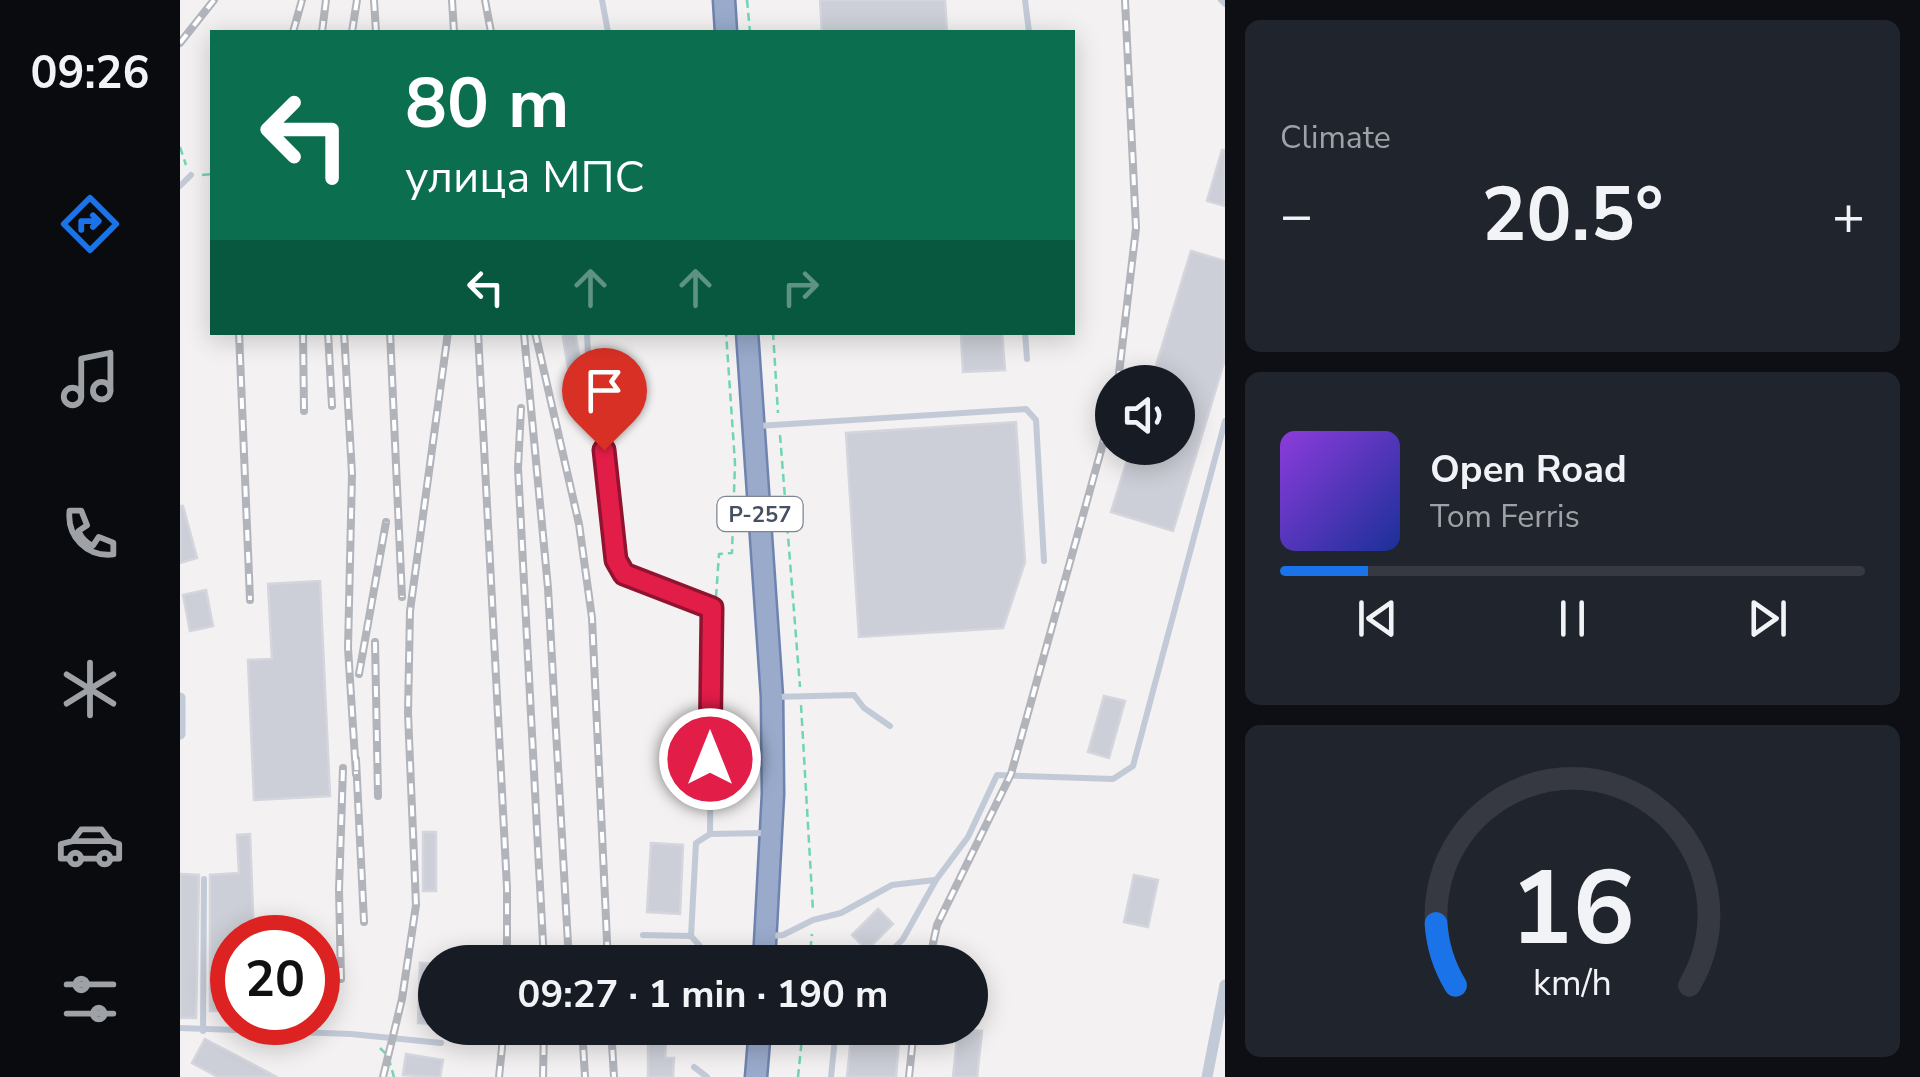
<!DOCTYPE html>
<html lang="en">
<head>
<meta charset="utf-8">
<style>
	:root { --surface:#171b24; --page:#20242c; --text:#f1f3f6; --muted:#9ea1a6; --line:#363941; --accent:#1a73e8 }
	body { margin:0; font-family:"Nunito Sans",sans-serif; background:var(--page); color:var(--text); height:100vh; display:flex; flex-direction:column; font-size:38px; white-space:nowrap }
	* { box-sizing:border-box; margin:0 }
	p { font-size:32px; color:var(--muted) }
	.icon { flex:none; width:55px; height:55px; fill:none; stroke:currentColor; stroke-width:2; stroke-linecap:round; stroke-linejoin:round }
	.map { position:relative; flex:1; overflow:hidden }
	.details { display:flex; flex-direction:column; gap:20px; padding:20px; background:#0d0f14; width:695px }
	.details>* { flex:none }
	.guide { position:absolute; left:30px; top:30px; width:865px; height:305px; border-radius:0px; box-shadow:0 5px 25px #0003; background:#0b6e4f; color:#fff; overflow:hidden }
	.tools { position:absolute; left:915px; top:365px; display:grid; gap:20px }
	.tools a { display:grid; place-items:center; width:100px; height:100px; border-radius:50%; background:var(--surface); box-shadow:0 5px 25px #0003; font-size:50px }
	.speed { position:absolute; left:30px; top:915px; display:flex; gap:20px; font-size:50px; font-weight:700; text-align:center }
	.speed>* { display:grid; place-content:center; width:130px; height:130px; border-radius:50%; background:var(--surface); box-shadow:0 5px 25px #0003; line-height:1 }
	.speed .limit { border:15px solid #d22; background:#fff; color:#111 }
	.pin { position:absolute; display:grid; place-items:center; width:85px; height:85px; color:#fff; margin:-102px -42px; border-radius:50% 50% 50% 0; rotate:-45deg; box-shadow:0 0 10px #0007 }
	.pin .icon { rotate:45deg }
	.me { position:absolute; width:110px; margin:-55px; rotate:0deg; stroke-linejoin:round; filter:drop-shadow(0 0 8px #0008) }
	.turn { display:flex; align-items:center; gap:35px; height:210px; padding:0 30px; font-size:45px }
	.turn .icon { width:130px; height:130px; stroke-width:2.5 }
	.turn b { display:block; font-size:70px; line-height:85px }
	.lanes { display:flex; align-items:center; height:95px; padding:0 30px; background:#0003; justify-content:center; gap:50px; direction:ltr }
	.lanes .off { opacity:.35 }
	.big { font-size:75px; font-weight:700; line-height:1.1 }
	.details .card { flex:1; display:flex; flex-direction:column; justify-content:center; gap:15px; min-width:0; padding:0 35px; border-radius:15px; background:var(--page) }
	.details .dial { align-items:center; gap:0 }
	.dial svg { height:260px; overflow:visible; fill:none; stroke:var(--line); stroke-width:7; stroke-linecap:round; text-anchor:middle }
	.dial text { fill:var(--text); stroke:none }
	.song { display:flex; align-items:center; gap:30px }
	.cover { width:120px; height:120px; border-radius:15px; background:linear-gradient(135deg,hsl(270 70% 55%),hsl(230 70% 35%)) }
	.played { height:10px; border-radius:5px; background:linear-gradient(90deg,var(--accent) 15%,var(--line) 15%) }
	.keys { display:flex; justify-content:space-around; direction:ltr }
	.heat { display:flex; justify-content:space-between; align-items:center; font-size:55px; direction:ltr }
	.trip { position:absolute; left:238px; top:945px; width:570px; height:100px; border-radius:50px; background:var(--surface); box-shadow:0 5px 25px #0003; font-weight:700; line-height:100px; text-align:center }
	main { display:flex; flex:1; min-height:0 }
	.menu { display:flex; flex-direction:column; width:180px; justify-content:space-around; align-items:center; background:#090b0e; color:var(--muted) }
	.menu .icon { width:70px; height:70px }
	.menu .current { color:var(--accent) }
	.menu b { font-size:45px; color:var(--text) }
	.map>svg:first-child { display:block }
</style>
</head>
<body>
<main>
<nav class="menu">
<b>09:26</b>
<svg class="icon current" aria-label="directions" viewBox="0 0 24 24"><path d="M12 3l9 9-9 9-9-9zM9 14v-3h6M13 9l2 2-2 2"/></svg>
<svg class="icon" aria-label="music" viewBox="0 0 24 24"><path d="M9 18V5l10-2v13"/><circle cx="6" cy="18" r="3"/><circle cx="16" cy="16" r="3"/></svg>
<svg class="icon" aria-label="phone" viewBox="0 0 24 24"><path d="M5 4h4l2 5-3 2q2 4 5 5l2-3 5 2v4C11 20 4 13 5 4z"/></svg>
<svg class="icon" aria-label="climate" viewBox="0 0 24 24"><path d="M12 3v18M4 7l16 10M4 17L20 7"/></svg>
<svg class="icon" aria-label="car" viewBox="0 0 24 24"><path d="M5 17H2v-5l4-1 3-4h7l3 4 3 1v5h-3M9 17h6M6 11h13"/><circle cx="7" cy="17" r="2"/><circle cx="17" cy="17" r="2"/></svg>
<svg class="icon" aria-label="filters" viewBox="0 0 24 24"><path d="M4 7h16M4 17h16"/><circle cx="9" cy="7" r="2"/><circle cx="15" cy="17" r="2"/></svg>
</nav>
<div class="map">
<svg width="1045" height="1077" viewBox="0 0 1045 1077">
	<rect width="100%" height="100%" fill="#f3f1f1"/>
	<g fill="#cccfd7" stroke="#d4d5dd" stroke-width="2.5">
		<path d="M640 0H765L767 32H642Z"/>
		<path d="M1042 150H1045V206L1027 201Z"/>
		<path d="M1011 251 1045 261V359L993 531 931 512 951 448H998V382H971Z"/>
		<path d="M382 332H395L406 394 393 396Z"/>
		<path d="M792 332H822L825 370 783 372 781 335Z"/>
		<path d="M836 422 845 562 823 628 679 637 666 433Z"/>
		<path d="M0 506H3L17 558 0 563Z"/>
		<path d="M140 581 150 796 74 800 68 660 92 659 88 584Z"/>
		<path d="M26 590 33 626 10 631 3 595Z"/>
		<path d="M924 696 945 701 929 758 908 752Z"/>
		<rect x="243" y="832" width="13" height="59"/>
		<path d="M70 834 74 938H52V1011H30V875L59 873 57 835Z"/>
		<path d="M471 843 503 845 500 914 467 912Z"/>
		<path d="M0 874 19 875 16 1018H0Z"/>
		<path d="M954 875 978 880 968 927 944 922Z"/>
		<path d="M698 909 713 924 687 950 672 935Z"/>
		<path d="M240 963 255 964V1024L238 1023Z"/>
		<path d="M468 1028H487L485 1058H494L493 1077H468Z"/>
		<path d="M672 1028H720L716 1077H667Z"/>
		<path d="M778 1029 802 1031 797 1077H773Z"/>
		<path d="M25 1039 97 1077H38L12 1063Z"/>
		<path d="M226 1054 263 1060 260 1077 223 1075Z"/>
	</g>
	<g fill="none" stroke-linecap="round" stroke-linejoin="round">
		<g stroke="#6f83b0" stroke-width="25">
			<g id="trunk">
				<path d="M544 0 546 32"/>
				<path d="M567 332 592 697 593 794 584 962"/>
				<path d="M576 1077 580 1028"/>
			</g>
		</g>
		<g stroke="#71d5b4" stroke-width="2.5" stroke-dasharray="8 5" stroke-linecap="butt">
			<path d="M567 0 570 32"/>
			<path d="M0 147 6 165"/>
			<path d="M22 175 32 174"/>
			<path d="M593 332 598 413"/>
			<path d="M600 435 620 687"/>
			<path d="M536 597 539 554 552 553 555 463 546 332"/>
			<path d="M621 705 633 911"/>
			<path d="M629 962 632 934"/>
			<path d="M200 1048 208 1056 214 1077"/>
			<path d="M618 1077 623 1028"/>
		</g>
		<g stroke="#c3cad7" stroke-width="6">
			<path d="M422 0 428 32"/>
			<path d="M845 0 849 32"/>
			<path d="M1041 0 1045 4"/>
			<path d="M0 186 11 175"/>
			<path d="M407 332 409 376 420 413 436 560 444 574 532 608 530 834 585 833"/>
			<path d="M845 332 847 359"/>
			<path d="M579 426 846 409 856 420 864 561"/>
			<path d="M594 697 674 695 684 708 710 726"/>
			<path d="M463 935 511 936 534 962"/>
			<path d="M511 936 516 843 530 834"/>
			<path d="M590 936 603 935 633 920 661 913 712 885 755 880"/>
			<path d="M701 962 723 939 756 880 788 837 817 775 933 779 953 766 1045 421"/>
			<path d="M0 1028 171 1034 261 1043"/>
			<path d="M23 1031 24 879"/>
			<path d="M514 1067 527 1077"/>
			<path d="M651 1077 656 1028"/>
		</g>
		<g stroke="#c3cad7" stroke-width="11">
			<path d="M0 698V734"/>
			<path d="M1027 1077 1045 985"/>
		</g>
		<use href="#trunk" stroke="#99aacb" stroke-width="20"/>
		<g stroke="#b2b4bc" stroke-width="8">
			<g id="rail">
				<path d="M194 0 196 32"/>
				<path d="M272 0 274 32"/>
				<path d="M305 0 311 32"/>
				<path d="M113 32 122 0"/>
				<path d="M142 32 146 0"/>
				<path d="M172 32 177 0"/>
				<path d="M0 43 34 0"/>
				<path d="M59 332 70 600"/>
				<path d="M123 332 124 411"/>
				<path d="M148 332 152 406"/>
				<path d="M164 332 172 474 168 648 176 774"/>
				<path d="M210 332 222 597"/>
				<path d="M298 332 327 888V962"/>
				<path d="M355 332 399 524 412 618 428 962"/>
				<path d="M344 334 368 588 389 962"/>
				<path d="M938 382 956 228 945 0"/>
				<path d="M341 408 338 468 364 962"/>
				<path d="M195 642 198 796"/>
				<path d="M179 674 206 522"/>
				<path d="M176 759 184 922"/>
				<path d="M749 962 757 925 831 774 932 411"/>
				<path d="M161 979 159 890 163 768"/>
				<path d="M402 1028 405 1077"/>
				<path d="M431 1028 434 1077"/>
				<path d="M203 1077 222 999 236 905 228 713 230 611 268 332"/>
				<path d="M319 1077 324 1028"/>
				<path d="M363 1077 364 1028"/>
				<path d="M729 1077 734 1028"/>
			</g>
		</g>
		<use href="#rail" stroke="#fff" stroke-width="4" stroke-dasharray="11" stroke-linecap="butt"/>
	</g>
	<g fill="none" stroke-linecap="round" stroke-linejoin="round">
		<g stroke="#92132f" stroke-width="25">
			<path id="route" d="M424 450 436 560 444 574 532 608 530 759"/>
		</g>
		<use href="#route" stroke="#e11d48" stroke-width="18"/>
	</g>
	<g text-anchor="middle" stroke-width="10" stroke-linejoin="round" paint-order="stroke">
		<rect fill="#fff" stroke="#7e8490" stroke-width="2.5" x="537.5" y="497" width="85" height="34" rx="8"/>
		<g font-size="22" font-weight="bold" fill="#475060">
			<text x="580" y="522">Р-257</text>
		</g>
	</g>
</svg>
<div class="tools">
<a><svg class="icon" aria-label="sound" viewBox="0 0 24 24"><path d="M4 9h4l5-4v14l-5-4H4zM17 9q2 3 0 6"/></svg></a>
</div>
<div class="speed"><div class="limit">20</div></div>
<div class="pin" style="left:424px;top:450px;background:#d93025"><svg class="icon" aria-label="arrive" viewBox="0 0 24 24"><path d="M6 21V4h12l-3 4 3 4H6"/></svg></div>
<svg class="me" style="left:530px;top:759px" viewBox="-20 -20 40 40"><circle r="17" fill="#e11d48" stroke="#fff" stroke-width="3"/><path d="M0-11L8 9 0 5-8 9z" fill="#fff"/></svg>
<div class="trip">09:27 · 1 min · 190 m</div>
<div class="guide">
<div class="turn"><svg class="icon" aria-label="left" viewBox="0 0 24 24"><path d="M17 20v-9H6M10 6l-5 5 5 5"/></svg><div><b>80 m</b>улица МПС</div></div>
<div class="lanes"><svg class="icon" aria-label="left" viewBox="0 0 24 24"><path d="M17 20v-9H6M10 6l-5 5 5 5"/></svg><svg class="icon off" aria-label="ahead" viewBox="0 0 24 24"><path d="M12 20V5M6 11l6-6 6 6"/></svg><svg class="icon off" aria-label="ahead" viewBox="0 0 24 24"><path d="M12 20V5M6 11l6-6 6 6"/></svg><svg class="icon off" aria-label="right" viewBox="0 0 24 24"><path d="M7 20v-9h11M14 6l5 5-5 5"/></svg></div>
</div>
</div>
<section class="details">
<div class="card"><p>Climate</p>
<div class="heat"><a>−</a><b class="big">20.5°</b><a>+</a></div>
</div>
<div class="card">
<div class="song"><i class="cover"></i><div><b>Open Road</b><p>Tom Ferris</p></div></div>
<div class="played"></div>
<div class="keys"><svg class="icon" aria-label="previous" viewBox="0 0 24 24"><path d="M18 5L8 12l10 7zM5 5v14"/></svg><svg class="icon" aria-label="pause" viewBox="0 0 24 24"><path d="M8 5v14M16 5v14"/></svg><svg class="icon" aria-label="next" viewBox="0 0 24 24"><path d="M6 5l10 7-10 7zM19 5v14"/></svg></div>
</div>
<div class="card dial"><svg viewBox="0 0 100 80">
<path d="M14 69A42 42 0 1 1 86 69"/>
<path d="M14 69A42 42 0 0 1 8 50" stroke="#1a73e8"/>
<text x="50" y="56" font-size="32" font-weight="700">16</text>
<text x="50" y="72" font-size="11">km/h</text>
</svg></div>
</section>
</main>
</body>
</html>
